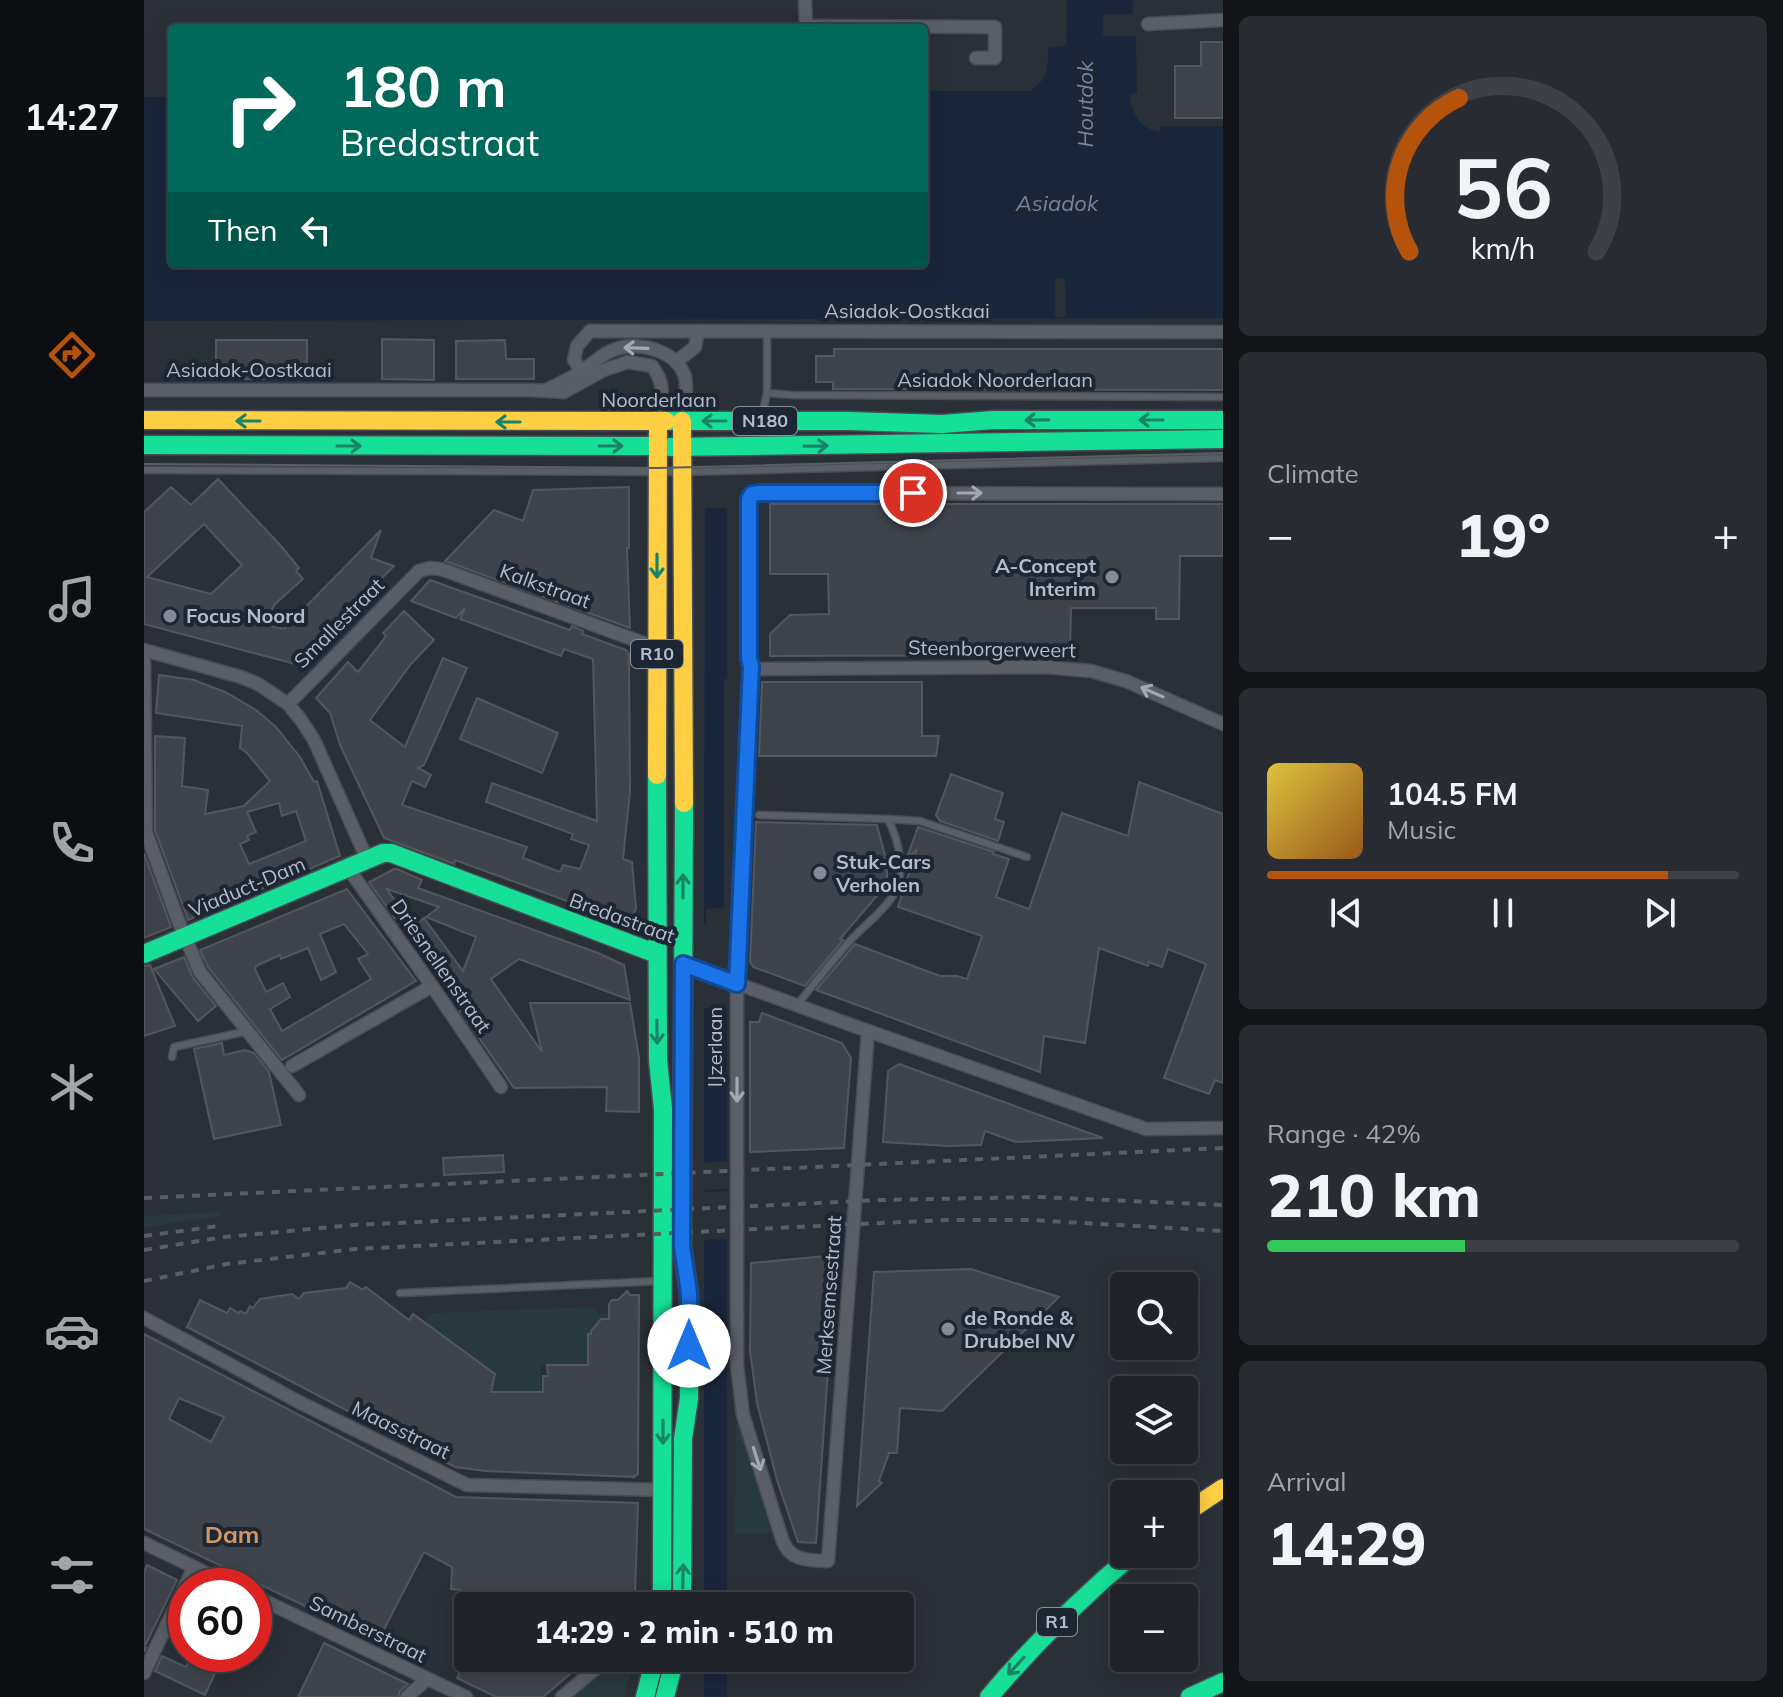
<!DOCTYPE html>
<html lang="en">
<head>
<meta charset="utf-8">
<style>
	:root { --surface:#20242a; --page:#282c32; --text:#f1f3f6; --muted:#a2a4a8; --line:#3d4147; --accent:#b45309 }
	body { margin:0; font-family:Mulish,sans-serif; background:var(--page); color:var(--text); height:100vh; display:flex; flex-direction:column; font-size:30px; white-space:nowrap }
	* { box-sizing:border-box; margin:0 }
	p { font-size:26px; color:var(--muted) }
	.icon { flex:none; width:44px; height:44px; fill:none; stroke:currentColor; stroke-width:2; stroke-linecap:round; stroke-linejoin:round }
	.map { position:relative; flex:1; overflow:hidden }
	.details { display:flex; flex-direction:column; gap:16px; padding:16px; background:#121417; width:560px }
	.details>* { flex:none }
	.top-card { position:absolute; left:24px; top:24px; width:760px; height:244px; border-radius:8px; box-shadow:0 4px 20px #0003,0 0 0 2px var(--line); background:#00695c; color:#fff; overflow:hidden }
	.fabs { position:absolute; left:966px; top:1272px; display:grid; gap:16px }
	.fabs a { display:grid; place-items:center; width:88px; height:88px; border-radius:8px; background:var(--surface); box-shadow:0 4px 20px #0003,0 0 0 2px var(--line); font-size:40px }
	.speed { position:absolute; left:24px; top:1568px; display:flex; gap:16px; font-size:40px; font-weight:700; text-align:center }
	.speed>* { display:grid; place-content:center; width:104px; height:104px; border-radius:50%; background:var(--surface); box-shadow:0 4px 20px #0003,0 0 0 2px var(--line); line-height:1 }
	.speed .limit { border:12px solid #d22; background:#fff; color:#111 }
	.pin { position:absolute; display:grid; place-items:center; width:68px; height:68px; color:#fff; margin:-34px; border:4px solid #fff; border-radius:50%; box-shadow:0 2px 8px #0007 }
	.me { position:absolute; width:88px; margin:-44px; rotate:0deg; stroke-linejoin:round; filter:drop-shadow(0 0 6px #0008) }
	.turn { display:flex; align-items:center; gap:28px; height:168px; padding:0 40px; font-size:36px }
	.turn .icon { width:104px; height:104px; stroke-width:2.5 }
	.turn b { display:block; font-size:56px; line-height:68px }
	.then { display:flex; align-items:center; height:76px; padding:0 40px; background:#0003; gap:16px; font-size:30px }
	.big { font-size:60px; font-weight:800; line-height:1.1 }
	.details .tile { flex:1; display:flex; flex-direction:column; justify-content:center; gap:12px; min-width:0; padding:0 28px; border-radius:12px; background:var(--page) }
	.details .dial { align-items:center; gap:0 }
	.dial svg { height:208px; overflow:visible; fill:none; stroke:var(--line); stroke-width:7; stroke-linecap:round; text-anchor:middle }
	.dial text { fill:var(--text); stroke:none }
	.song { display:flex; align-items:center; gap:24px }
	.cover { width:96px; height:96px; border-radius:12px; background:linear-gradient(135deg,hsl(50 70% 55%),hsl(30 70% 35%)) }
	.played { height:8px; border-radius:4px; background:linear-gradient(90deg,var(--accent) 85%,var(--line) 85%) }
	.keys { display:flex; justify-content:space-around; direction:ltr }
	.heat { display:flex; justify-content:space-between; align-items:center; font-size:44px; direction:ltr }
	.charge { height:12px; border-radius:6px; background:linear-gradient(90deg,#34c759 42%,var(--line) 0) }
	.trip { position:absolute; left:310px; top:1592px; width:460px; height:80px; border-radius:8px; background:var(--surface); box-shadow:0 4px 20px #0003,0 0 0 2px var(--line); font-weight:800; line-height:80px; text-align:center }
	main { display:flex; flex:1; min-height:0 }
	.tab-bar { display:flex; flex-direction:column; width:144px; justify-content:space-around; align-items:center; background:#0d0e11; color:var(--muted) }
	.tab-bar .icon { width:56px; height:56px }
	.tab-bar .on { color:var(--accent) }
	.tab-bar b { font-size:36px; color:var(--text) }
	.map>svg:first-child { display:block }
</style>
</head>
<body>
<main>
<nav class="tab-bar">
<b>14:27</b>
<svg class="icon on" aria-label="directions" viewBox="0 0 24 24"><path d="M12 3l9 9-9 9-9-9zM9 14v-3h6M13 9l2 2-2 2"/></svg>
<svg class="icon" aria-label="music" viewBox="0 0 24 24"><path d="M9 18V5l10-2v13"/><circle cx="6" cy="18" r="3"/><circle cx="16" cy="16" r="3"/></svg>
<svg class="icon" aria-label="phone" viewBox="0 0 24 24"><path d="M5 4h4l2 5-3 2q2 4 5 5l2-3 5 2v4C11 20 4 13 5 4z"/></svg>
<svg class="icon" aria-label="climate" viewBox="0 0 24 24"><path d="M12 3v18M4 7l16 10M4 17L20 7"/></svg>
<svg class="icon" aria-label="car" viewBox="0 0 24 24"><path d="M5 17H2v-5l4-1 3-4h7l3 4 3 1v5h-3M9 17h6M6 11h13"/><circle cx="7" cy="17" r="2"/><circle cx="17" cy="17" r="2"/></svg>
<svg class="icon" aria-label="filters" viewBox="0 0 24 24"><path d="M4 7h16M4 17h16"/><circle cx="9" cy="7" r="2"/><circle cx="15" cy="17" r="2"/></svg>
</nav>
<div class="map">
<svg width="1079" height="1697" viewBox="0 0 1079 1697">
	<rect width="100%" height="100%" fill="#2a3038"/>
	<g fill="#273a3e">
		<path d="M76 1212 77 1216 0 1227V1216Z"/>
		<path d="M449 1307 454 1314H466L467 1319H460V1322H456L447 1330V1365H397V1392H347L350 1373 280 1322 288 1313Z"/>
		<path d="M592 1423 596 1424 627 1533 591 1534Z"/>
		<path d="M474 1658H490L480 1697H428Z"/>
	</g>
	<g fill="#19273c">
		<path d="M923 0H989V14H959V36H992L993 93 985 94C989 114 994 128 1016 132L1017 126H1079V318L0 321V97H28V264H780V91H886C904 80 904 68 904 48L922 45Z"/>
		<path d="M561 508H583L584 924 560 925Z"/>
		<rect x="560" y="1008" width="23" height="598"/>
		<rect x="560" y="1658" width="23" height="39"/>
	</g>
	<g fill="#2a3038">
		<path d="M911 278H921L922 317H915V318L911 316Z"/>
		<path d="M580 679H585V813H588V876H585V908L588 909V924L587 926H562V909L580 908Z"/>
		<path d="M587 1161V1189L556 1190V1163Z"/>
		<path d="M587 1191V1239L556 1240V1192Z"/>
	</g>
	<g fill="#3f444c" stroke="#52575f" stroke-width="2" fill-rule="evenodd">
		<path d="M1057 42H1079V118H1031V66H1057Z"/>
		<path d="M238 339 290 340V380L238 379Z"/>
		<rect x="72" y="340" width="91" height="39"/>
		<path d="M361 340 362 359H390V379H312V341Z"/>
		<path d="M690 349H1079V390L689 389V382H672V356H690Z"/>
		<path d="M74 479 137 546 155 568 152 571 159 579 131 604 120 624 140 629 237 530 227 558 250 566 151 664 0 624V512L27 487 47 505ZM60 524 98 565 67 594 3 577Z"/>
		<path d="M485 487V548H483L486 628 301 561 350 510 379 521 389 490Z"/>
		<path d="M626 504H1079V556H1036L1035 619H1012V608H927L926 655 626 656V634L646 615 685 614 684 574H626Z"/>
		<path d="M286 580 426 630 428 626 439 631 438 634 482 650 485 654 486 791 479 859 488 862 492 908 488 921 483 923 311 860 310 864 240 838 196 745 186 713 172 698 204 662 214 672 242 636 239 633 260 611 290 640 267 664 226 720 261 747 299 658 323 668 280 765 274 768 287 775 281 787 268 781 258 805 383 847 379 858 416 872 419 865 436 869 445 845 427 839 429 834 342 802 348 783 453 821 449 659 420 649 417 656 316 619 321 608 312 618 267 601Z"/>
		<path d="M15 675 50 680 81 692 112 710 132 727 156 757 170 782 173 781 196 856 44 920 11 830V736L41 738 38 786 64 790 61 814 100 806 126 781 103 753 96 748 98 726 12 713ZM135 803 138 816 152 811 162 841 105 864 96 844 105 840 103 836 112 832 103 812Z"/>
		<path d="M618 682H778V736H795L792 756H615Z"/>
		<path d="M333 698 414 733 398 773 316 739Z"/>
		<path d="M807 774 859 793 851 819 860 822 854 841 796 821 792 815Z"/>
		<path d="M995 782 1079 814V1083L1071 1080 1065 1094 1020 1078 1062 964 1024 949 1018 967 1005 962 1004 966 955 948 941 1043 900 1036 896 1072 672 990 711 944 796 976H813L823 979 838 936 754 907 773 849 762 860 774 827 850 852 849 854 865 859 852 897 885 909 918 813 984 836Z"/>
		<path d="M612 822 733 825 743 863V884L696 939 699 940 661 986 609 967 606 962Z"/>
		<path d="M0 853 27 927 0 938Z"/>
		<path d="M250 869H253L278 880 274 888 454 953 480 965 486 1000 375 959 347 979 398 1052 386 1003H486L495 1057V1112L462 1111 463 1087 370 1088 316 1011 318 1009 299 985 302 983 263 931 280 918 319 971 332 937 282 917 295 907 243 889 262 918 255 924 225 882Z"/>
		<path d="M203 889 272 981 138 1060 64 967 56 950ZM200 924 224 954 214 959 227 979 138 1031 126 1009 146 997 139 983 122 992 111 969 112 966 136 955 137 959 164 948 177 980 181 978 192 972 176 934Z"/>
		<path d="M40 957 49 978 72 1006 54 1021 10 969Z"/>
		<path d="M6 965 31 1026 0 1036V966Z"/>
		<path d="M618 1013 698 1043 707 1058 700 1148 606 1152V1022H615Z"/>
		<path d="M78 1043 80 1055 101 1050 110 1053 125 1072 137 1125 70 1139 50 1049Z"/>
		<path d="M755 1064 959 1138 872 1142 841 1131 837 1145 804 1146 739 1142 744 1071Z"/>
		<path d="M359 1155 360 1172 300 1175 299 1158Z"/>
		<path d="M692 1255 672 1543 654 1542 633 1480 613 1403 606 1351 607 1263Z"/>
		<path d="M827 1269 915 1297 798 1411 756 1408 753 1453H745L735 1481 738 1483 713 1506 730 1272Z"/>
		<path d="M206 1282 219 1290 222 1287 265 1320 269 1314 351 1374 347 1392H399V1376H404L403 1365H444V1334H447V1331L457 1319H465V1304L468 1300H474L483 1291 486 1295H495L494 1474 490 1477 341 1471 311 1467 43 1327 56 1300 83 1313 86 1308 95 1313 96 1311 102 1314 106 1306 109 1308 116 1299 148 1294 155 1299 160 1293 202 1288Z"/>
		<path d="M0 1334 312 1497 494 1503 491 1597 487 1606H333L317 1601V1590L307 1589 308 1567 280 1552 234 1641 0 1529ZM35 1398 80 1417 67 1442 25 1419Z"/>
		<path d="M3 1565 33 1580 0 1648H2L0 1652V1572Z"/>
		<path d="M180 1643 235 1670 264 1684 256 1691 254 1697H154Z"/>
		<path d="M49 1654H80L61 1695 11 1671 18 1656 42 1667Z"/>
		<path d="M323 1658H445L399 1697H352L313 1678Z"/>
	</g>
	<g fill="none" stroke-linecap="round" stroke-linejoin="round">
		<g stroke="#484c55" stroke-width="9">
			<g id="lane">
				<path d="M623 393 648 395 1079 397"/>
				<path d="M620 406 623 393V331"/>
				<path d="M0 470 538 472 1079 458"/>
				<path d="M615 815 744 819C755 841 763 874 748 897 737 914 718 927 705 942 687 962 670 984 653 1005"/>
				<path d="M744 819 776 821 883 857"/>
				<path d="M28 1057 30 1047 104 1031"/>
				<path d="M256 1293 515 1281"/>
			</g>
		</g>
		<g stroke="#484c55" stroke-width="15">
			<g id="street">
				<path d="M661 0 662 28"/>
				<path d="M1004 24 1079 20"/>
				<path d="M662 26 851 27V58H832"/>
				<path d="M532 362 551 347 554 331"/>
				<path d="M445 378 438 372 430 360 433 346 446 331 1079 332"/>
				<path d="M0 390H386L420 392 460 370 484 362 508 366C523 386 517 398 514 421"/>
				<path d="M402 390C413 385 425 379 435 373 448 365 458 353 472 349 495 341 534 351 541 377 544 391 540 408 538 421"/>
				<path d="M0 650 97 677 114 684 144 704 157 720 170 740 223 859"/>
				<path d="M0 661 2 832 34 920 56 972 155 1095"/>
				<path d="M607 666 613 669 901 667 947 671 982 681 1079 724"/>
				<path d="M144 704 275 571 286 568 297 569 513 648"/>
				<path d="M204 868 288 986 357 1087"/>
				<path d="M539 964 724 1031 1002 1129 1079 1128"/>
				<path d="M724 1031 684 1561C664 1560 646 1562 638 1539L599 1415 593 1365V984L607 666 605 659V499L608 494 614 493 1079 494"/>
				<path d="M148 1066 288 986"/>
				<path d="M0 1318 155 1402 323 1485 519 1490"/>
				<path d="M0 1543 89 1586"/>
				<path d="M110 1596 322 1697"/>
				<path d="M0 1673 50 1567"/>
				<path d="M263 1697 283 1679"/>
				<path d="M418 1697 464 1658"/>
			</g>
		</g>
		<g stroke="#484c55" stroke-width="21">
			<g id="fast">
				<path d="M522 421H704L798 424 850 420H1079"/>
				<path d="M0 445 514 446"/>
				<path d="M526 447 1079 439"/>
				<path d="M513 775 514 1060 519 1109 518 1606"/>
				<path d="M0 954 239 853H247L513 954"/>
				<path d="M538 1606 539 1439 545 1398V1293L538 1246 540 803"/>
				<path d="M501 1697 511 1658"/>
				<path d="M521 1697 531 1658"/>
				<path d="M845 1697C889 1645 937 1598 989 1554"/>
				<path d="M1046 1697 1079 1682"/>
			</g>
		</g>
		<g stroke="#484c55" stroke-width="21">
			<g id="slow">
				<path d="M0 420 514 421"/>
				<path d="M538 421 540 803"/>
				<path d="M513 775 514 421H522"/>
				<path d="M1040 1514 1079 1488"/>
			</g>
		</g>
		<use href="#lane" stroke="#5a5e66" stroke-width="6"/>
		<use href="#street" stroke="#5a5e66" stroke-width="12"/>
		<use href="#fast" stroke="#16e098" stroke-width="18"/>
		<use href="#slow" stroke="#ffcf43" stroke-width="18"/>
		<path stroke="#595d64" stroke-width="2" d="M0 464 514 468 1079 453"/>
		<g stroke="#595d64" stroke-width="4" stroke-dasharray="8 8" stroke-linecap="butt">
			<path d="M0 1198 1079 1148"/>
			<path d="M0 1236 75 1226"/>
			<path d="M0 1250 80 1237 210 1225 736 1200 894 1197 1079 1205"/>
			<path d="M0 1281 83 1264 211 1249 692 1225 804 1220H887L1079 1231"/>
		</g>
	</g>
	<defs><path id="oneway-shaft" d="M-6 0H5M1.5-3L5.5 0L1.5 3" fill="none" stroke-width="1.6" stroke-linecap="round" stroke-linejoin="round" transform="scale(2)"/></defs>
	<g stroke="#a2a9b5">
		<use href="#oneway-shaft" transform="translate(492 348) rotate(-178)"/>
		<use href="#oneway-shaft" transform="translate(826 493)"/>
		<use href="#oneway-shaft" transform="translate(1008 692) rotate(-156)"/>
		<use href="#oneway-shaft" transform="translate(593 1090) rotate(90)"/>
		<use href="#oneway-shaft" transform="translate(613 1459) rotate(72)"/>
	</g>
	<g stroke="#1a8366">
		<use href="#oneway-shaft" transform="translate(893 420) rotate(179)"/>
		<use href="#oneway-shaft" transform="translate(1007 420) rotate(-180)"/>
		<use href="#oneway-shaft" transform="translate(104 421) rotate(-180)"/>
		<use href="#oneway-shaft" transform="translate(570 421) rotate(180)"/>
		<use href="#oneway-shaft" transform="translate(364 422) rotate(-180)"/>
		<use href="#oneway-shaft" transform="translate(205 446)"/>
		<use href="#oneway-shaft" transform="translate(467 446)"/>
		<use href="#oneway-shaft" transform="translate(672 446) rotate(-1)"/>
		<use href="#oneway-shaft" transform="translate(513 566) rotate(90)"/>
		<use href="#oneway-shaft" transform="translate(539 886) rotate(-90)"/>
		<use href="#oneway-shaft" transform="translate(513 1032) rotate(89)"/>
		<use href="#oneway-shaft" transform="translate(519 1432) rotate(90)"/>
		<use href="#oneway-shaft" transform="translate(539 1576) rotate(-89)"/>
		<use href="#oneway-shaft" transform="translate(872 1666) rotate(132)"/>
	</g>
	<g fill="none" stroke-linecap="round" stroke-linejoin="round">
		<g stroke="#114b97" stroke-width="20">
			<path id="route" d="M545 1346V1293L538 1246 539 964 593 984 607 666 605 659V499L608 494 614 493H769"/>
		</g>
		<use href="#route" stroke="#1a73e8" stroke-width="14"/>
	</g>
	<g fill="#848b96" stroke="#1d2633" stroke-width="3">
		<circle cx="968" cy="577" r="8"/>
		<circle cx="26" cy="616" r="8"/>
		<circle cx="676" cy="873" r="8"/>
		<circle cx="804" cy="1329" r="8"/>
	</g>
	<g text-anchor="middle" stroke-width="8" stroke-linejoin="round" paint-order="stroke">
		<g fill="#1d2633" stroke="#878f9c" stroke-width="2">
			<rect x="589" y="407" width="64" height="28" rx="6"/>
			<rect x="487" y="640" width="52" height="28" rx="6"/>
			<rect x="893" y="1608" width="40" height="28" rx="6"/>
		</g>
		<g font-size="18" font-weight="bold" fill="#b4bcc9">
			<text x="621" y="427">N180</text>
			<text x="513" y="660">R10</text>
			<text x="913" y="1628">R1</text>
		</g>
		<g font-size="20" fill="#b4bcc9" stroke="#1d2633">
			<text x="763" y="318">Asiadok-Oostkaai</text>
			<text x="105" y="377">Asiadok-Oostkaai</text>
			<text x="851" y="387">Asiadok Noorderlaan</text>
			<text x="515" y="407">Noorderlaan</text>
			<text transform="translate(401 586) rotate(20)" y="7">Kalkstraat</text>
			<text transform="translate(195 623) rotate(-45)" y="7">Smallestraat</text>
			<text transform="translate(848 649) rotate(1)" y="7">Steenborgerweert</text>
			<text transform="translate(103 887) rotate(-23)" y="7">Viaduct-Dam</text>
			<text transform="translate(478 918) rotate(20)" y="7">Bredastraat</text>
			<text transform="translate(297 966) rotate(55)" y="7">Driesnellenstraat</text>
			<text transform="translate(571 1047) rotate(-90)" y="7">IJzerlaan</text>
			<text transform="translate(685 1295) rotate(-86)" y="7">Merksemsestraat</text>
			<text transform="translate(257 1430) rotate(26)" y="7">Maasstraat</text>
			<text transform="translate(224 1629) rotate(26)" y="7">Samberstraat</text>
		</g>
		<g font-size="20" font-weight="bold" fill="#b4bcc9" stroke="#1d2633" text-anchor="start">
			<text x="952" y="573" text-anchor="end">A-Concept<tspan x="952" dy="23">Interim</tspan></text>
			<text x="42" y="623">Focus Noord</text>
			<text x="692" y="869">Stuk-Cars<tspan x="692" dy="23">Verholen</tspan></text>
			<text x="820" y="1325">de Ronde &amp;<tspan x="820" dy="23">Drubbel NV</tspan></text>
		</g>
		<g font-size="22" font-style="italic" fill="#6d86a8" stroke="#1d2633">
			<text transform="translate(941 104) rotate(-90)" y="8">Houtdok</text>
			<text x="913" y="211">Asiadok</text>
		</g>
		<g font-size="24" font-weight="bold" fill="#d59563" stroke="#1d2633">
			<text x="88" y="1543">Dam</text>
		</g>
	</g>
</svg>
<div class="fabs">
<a><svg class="icon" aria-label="search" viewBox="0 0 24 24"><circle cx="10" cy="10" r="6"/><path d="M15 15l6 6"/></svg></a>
<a><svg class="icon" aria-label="layers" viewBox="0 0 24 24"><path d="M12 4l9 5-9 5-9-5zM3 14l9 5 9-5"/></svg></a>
<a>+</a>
<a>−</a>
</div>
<div class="speed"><div class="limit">60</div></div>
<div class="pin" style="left:769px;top:493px;background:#d93025"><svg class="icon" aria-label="arrive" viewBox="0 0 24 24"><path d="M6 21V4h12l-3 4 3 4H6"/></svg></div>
<svg class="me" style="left:545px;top:1346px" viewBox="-20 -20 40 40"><circle r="19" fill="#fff"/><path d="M0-13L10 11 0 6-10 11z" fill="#1a73e8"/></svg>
<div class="trip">14:29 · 2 min · 510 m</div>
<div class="top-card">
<div class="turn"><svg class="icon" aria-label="right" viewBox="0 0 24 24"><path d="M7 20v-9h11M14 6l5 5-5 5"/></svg><div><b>180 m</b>Bredastraat</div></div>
<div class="then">Then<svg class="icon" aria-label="left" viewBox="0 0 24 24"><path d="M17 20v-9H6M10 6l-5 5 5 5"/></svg></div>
</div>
</div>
<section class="details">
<div class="tile dial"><svg viewBox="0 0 100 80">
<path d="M14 69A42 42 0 1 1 86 69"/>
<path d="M14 69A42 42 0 0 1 33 10" stroke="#b45309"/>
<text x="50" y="56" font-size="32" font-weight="700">56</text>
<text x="50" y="72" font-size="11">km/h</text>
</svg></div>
<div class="tile"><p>Climate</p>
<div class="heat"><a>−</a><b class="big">19°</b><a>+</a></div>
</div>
<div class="tile">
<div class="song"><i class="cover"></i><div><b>104.5 FM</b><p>Music</p></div></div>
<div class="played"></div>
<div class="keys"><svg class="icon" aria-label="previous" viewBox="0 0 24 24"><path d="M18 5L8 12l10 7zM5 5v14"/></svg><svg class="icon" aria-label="pause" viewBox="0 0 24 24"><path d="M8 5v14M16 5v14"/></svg><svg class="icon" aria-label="next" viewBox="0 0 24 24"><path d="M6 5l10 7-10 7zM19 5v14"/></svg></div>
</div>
<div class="tile"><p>Range · 42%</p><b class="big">210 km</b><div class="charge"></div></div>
<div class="tile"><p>Arrival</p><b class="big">14:29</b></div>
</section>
</main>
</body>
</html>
